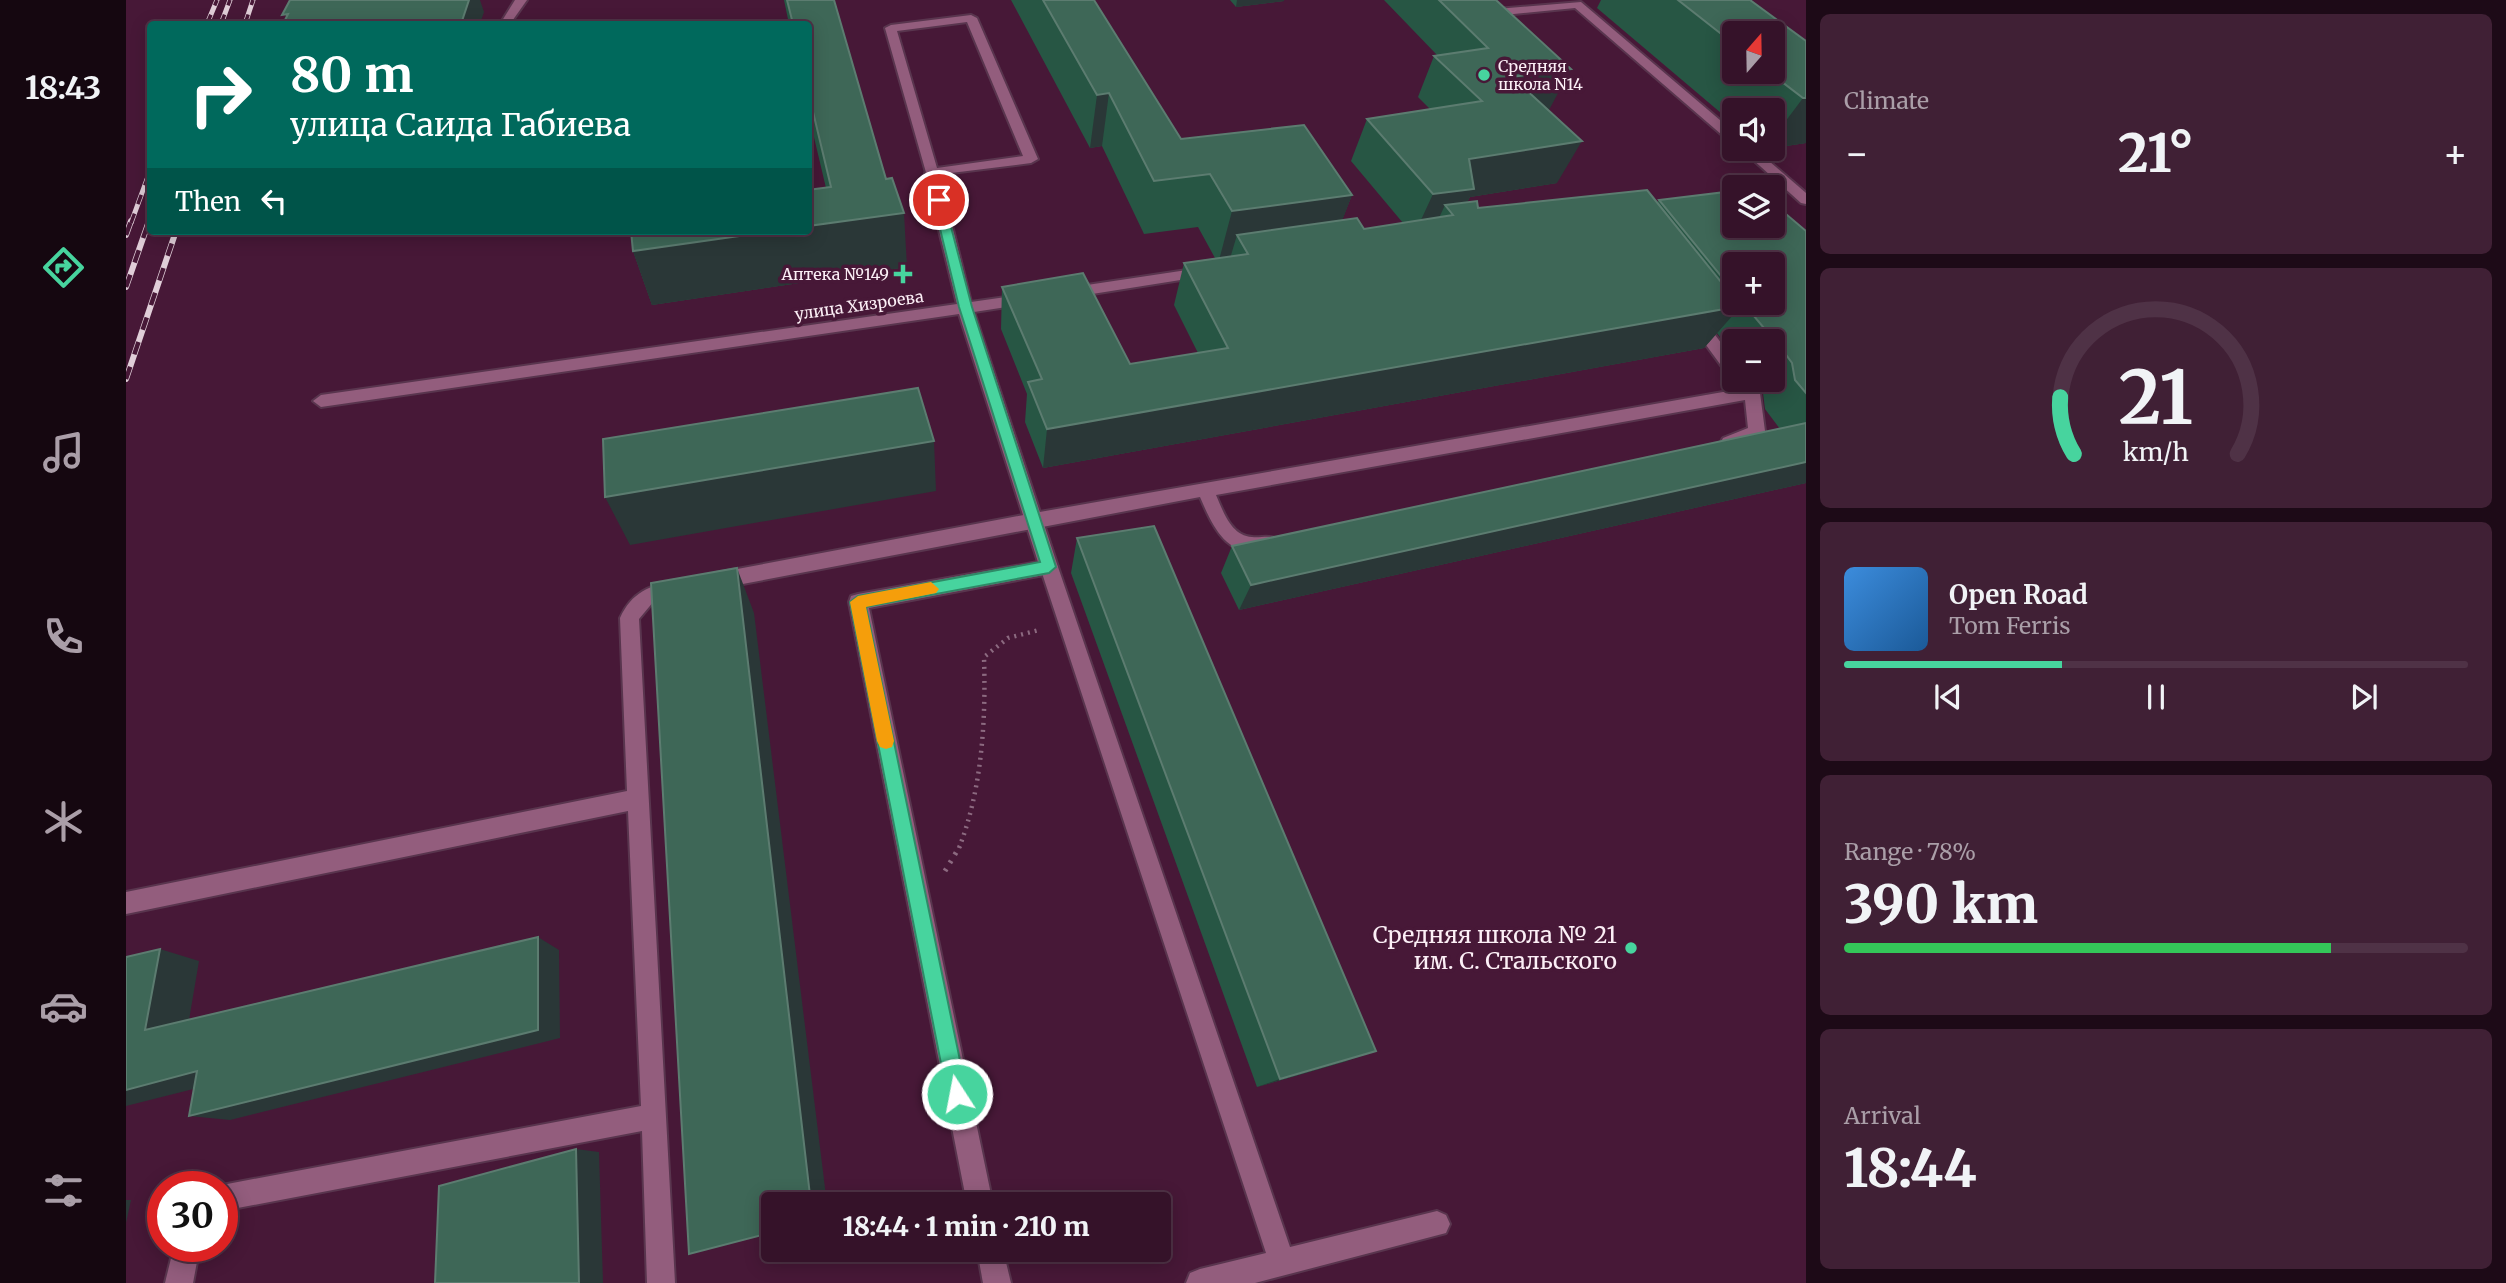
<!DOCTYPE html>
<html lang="en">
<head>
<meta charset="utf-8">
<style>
	:root { --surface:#351229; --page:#402035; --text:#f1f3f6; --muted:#aa9ea8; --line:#4f3246; --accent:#47d49e }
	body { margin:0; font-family:Merriweather,serif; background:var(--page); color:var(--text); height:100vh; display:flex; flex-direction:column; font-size:26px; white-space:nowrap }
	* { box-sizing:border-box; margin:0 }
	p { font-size:23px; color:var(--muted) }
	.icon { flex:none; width:38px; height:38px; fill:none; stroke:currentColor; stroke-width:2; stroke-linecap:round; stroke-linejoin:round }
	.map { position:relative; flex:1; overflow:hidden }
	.sheet { display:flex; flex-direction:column; gap:14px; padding:14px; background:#1d0a17; width:700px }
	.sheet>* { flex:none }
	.guide { position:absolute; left:21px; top:21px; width:665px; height:214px; border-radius:7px; box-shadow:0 4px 18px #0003,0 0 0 2px var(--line); background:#00695c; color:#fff; overflow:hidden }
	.needle { width:46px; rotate:20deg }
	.fabs { position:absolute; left:1596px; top:21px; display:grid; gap:14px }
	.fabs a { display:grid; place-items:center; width:63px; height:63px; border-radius:7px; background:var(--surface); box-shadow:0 4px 18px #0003,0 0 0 2px var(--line); font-size:35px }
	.speed { position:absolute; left:21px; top:1171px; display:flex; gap:14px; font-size:35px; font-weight:700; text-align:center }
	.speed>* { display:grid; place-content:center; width:91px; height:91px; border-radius:50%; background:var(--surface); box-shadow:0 4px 18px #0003,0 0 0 2px var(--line); line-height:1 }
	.speed .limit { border:10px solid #d22; background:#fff; color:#111 }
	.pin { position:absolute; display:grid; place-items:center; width:60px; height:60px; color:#fff; margin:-30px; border:4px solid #fff; border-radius:50%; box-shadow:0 2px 7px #0007 }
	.me { position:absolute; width:77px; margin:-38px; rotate:349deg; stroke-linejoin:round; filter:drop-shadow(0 0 5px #0008) }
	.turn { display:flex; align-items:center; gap:24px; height:147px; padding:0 28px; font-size:32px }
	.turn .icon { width:91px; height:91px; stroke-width:2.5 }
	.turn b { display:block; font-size:49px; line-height:60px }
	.then { display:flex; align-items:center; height:66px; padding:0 28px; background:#0003; gap:14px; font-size:26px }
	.big { font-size:52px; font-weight:800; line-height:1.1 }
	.sheet .card { flex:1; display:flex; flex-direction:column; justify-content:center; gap:10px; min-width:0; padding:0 24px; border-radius:10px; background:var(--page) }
	.sheet .dial { align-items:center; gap:0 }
	.dial svg { height:182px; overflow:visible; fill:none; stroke:var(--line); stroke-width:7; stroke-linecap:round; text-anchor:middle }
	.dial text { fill:var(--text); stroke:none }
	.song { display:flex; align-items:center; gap:21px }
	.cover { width:84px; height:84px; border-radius:10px; background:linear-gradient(135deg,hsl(210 70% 55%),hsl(210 70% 35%)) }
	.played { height:7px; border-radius:4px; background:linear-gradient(90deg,var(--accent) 35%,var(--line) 35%) }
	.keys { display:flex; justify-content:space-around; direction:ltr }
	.heat { display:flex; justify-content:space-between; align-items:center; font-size:38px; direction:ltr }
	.charge { height:10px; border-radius:5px; background:linear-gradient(90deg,#34c759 78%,var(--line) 0) }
	.trip { position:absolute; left:635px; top:1192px; width:410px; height:70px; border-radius:7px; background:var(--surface); box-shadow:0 4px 18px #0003,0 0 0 2px var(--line); font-weight:800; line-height:70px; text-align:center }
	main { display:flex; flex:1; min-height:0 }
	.menu { display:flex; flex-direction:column; width:126px; justify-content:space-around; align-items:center; background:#150710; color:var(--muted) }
	.menu .icon { width:49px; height:49px }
	.menu .active { color:var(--accent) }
	.menu b { font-size:32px; color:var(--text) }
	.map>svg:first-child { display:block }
</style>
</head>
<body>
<main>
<nav class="menu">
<b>18:43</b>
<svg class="icon active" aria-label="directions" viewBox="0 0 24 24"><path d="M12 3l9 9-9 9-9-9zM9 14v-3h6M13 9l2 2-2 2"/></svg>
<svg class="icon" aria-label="music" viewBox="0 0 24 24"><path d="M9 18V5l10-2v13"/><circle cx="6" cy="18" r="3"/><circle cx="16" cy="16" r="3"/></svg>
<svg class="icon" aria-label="phone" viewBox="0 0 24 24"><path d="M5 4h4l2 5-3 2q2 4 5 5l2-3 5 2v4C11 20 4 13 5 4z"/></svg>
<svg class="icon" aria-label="climate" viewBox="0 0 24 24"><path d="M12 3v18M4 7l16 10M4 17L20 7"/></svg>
<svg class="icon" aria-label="car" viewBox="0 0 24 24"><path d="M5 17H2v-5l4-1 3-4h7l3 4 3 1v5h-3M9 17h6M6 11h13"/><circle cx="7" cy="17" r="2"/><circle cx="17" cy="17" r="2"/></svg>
<svg class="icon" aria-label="filters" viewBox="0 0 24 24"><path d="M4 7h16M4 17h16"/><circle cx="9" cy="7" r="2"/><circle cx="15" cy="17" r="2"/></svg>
</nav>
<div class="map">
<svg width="1680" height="1283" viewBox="0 0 1680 1283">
	<rect width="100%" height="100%" fill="#471837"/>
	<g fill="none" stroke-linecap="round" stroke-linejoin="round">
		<g stroke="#59354e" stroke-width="4">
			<g id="service">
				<path d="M845 15 851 18 912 159 905 163 801 176 759 28 765 25ZM841 22 897 156 811 168 771 31Z"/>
				<path d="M1569 314 1574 315 1608 360V377L1602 375 1564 323 1561 319 1564 315Z"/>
				<path d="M1608 378 1624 380 1634 393 1639 431C1632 442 1610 450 1597 446L1595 442 1597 438 1622 428 1619 400 1090 495C1097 511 1105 536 1126 537 1135 538 1141 535 1149 538L1152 543 1149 548C1104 563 1089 532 1074 497L590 589 583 586 581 581 583 576 590 573 908 513 1614 389Z"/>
				<path d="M923 560 929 562 932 567 1164 1247 1311 1211 1320 1215 1324 1224 1320 1233 1129 1283H1060L1064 1273 1074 1269 1140 1253 914 567 917 562Z"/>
				<path d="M550 580 557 583 559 588 557 593 528 601 513 619 549 1283H521L516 1131 96 1211V1186H92L96 1185 515 1106 502 811 0 914V892L501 791 494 618C506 592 523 586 550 580Z"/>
				<path d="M48 1246H74L67 1283H39Z"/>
			</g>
		</g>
		<g stroke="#59354e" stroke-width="4">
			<g id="minor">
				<path d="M389 0H401L384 24H374Z"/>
				<path d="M1347 0H1360L1371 9 1455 2 1608 132V142L1603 141 1449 8 1368 16Z"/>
				<path d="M1615 149H1629L1680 193V204L1675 203Z"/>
				<path d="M806 169 813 173 845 302 900 294 907 299 900 304 848 312 932 567 929 572 923 574 743 608 867 1204H841L723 602 725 596 732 594 912 562 833 314 195 407 187 401 195 395 831 304 799 173Z"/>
				<path d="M1081 267 1086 269 1088 272 1086 275 941 298 934 293 941 288Z"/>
				<path d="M851 1250H877L885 1283H857Z"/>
			</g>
		</g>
		<path stroke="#8c6a80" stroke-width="4.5" stroke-dasharray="2 5" stroke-linecap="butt" d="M833 848C856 789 860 720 858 657L882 638 913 630"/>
		<path stroke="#8c6a80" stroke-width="5" stroke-dasharray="2.5 7" stroke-linecap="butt" d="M819 871 834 846"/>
		<use href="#service" fill="#935d7d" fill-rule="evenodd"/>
		<use href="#minor" fill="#935d7d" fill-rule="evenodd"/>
		<g stroke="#e0ced8" stroke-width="5">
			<g id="rail-far1">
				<path d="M81 24 91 0"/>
				<path d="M95 24 104 0"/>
				<path d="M119 24 127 0"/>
				<path d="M5 223 24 171"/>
				<path d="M22 223 24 218"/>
			</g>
		</g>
		<g stroke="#e0ced8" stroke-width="6">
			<g id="rail">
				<path d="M0 235 5 221"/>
				<path d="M0 287 23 221"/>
				<path d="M0 379 50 231"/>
			</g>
		</g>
		<use href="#rail-far1" stroke="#471837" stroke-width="3.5" stroke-dasharray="10" stroke-linecap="butt"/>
		<use href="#rail" stroke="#471837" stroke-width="4.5" stroke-dasharray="13" stroke-linecap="butt"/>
	</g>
	<g fill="#275644" fill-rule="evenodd">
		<path d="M658 0H708L781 267 526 305 507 251 700 188 682 112V24H663Z"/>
		<path d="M885 0H968L1055 139 1226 195 1216 220 1238 229 1277 223 1225 161 1241 119 1304 109 1292 97 1308 56 1311 55 1258 0H1370L1423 110H1422L1431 183 1344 197 1341 202 1352 208 1531 203 1533 200 1680 231V483L1113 610 1095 573 1106 546 1654 429 1639 409 1637 393 1627 380H1647V341H1608V356L1591 333 1578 348 917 468 899 422 901 394 875 329 876 287 1004 364 1072 353 1048 305 1058 263 1089 258 1072 227 1018 234 976 146 964 148ZM1608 264 1647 303H1608Z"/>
		<path d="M1104 0H1158V1L1110 7Z"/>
		<path d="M1475 0H1624L1680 41V143L1647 148V110H1608V124L1471 8ZM1608 33 1647 72H1608Z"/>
		<path d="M951 538 1221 1061 1131 1087 945 573Z"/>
	</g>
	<g fill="#2a3737">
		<path d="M342 0H354L358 12 354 24H335Z"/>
		<path d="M1111 0H1158V1L1110 7Z"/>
		<path d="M1445 69 1423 110 1366 118 1386 77Z"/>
		<path d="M983 93 976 146 964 148 971 95Z"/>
		<path d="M1677 98H1680V143L1647 148V138Z"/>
		<path d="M1456 141 1431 183 1344 197 1327 230V215L1319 205 1306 233 1288 235 1307 194 1343 159Z"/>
		<path d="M1226 195 1206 247 1122 254 1111 235 1103 262 1092 264 1106 211Z"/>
		<path d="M778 213 781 267 526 305 507 251 649 231H682V226Z"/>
		<path d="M1615 306 1578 348 917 468 921 429Z"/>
		<path d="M808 441 810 491 504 545 479 497Z"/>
		<path d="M1680 462V483L1113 610 1125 585Z"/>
		<path d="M611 568 628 613 701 1204H685Z"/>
		<path d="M412 937 433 950 434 1038 104 1120 63 1116Z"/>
		<path d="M34 949 73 961 60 1038 19 1030Z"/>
		<path d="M1250 1051 1221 1061 1131 1087 1154 1079Z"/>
		<path d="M71 1071 111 1078 0 1106V1090Z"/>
		<path d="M450 1149 473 1152 477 1283H453Z"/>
		<path d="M0 1200H5L0 1223Z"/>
	</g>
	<g fill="#3e6757" stroke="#5c7c70" stroke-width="2">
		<path d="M164 0H343L335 24H157L162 14 156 15Z"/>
		<path d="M661 0H708L760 179 766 178 778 213 682 226V190L705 187 682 91V24H667Z"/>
		<path d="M917 0H968L1055 139 1178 125 1226 195 1106 211 1084 174 1028 181 983 93 971 95Z"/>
		<path d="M1313 0H1370L1445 69 1386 77 1456 141 1343 159 1348 189 1307 194 1241 119 1356 101 1308 56 1362 48Z"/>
		<path d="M1552 0H1624L1680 41V98H1677L1643 72H1647V33H1608V44Z"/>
		<path d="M1521 190 1608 298V303H1612L1615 306 921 429 902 382 916 379 876 287 957 273 1004 364 1102 348 1058 263 1122 254 1111 235 1231 218 1238 229 1327 215 1319 205 1351 201 1352 208Z"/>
		<path d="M1608 191V226H1647V203L1680 231V393L1669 380 1666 363 1655 348 1647 347V341H1641L1638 328 1617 303H1647V264H1608V292L1533 200Z"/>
		<path d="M505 231H649L507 251Z"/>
		<path d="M792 388 808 441 479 497 477 439Z"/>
		<path d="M1680 423V462L1125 585 1106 546Z"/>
		<path d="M1028 526 1250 1051 1154 1079 951 538Z"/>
		<path d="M611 568 685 1204H648V1232L563 1254 525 583Z"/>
		<path d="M412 937V1030L63 1116 71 1071 0 1090V957L34 949 19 1030Z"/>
		<path d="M450 1149 453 1283H309L313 1186Z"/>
	</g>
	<path fill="#47d49e" stroke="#2e8a67" stroke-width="2" d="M813 196 818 200 846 307 930 567 923 573 740 607 841 1094 838 1102 831 1105 824 1102 821 1094 724 602 732 596 914 562 833 307 807 200Z"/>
	<path fill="#f59e0b" d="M805 582 813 589 810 593 740 607 768 741 766 747 760 749 754 747 751 741 724 602 732 596Z"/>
	<g fill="#47d49e" stroke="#471837" stroke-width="2.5">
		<circle cx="1358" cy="75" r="7"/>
		<path d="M773.5 263.5h7v7h7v7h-7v7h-7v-7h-7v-7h7z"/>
		<circle cx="1505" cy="948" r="7"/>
	</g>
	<g text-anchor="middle" stroke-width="7" stroke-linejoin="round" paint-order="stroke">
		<g font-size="16" fill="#fceff6" stroke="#471837" text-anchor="start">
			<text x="1372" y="72">Средняя<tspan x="1372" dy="18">школа N14</tspan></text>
			<text x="763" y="280" text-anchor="end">Аптека №149</text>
		</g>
		<g font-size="16" fill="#fceff6" stroke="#471837">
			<text transform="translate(733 305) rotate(-8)" y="6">улица Хизроева</text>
		</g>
		<g font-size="23" fill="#fceff6" stroke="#471837" text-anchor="end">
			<text x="1491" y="943">Средняя школа № 21<tspan x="1491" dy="26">им. С. Стальского</tspan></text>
		</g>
	</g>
</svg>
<div class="fabs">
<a><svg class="needle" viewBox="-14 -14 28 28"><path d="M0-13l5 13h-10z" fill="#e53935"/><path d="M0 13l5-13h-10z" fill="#aa9ea8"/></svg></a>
<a><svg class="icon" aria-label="sound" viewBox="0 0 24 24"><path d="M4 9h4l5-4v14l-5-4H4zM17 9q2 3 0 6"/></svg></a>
<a><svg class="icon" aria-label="layers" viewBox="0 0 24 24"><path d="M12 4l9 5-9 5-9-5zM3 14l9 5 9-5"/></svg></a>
<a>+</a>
<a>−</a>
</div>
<div class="speed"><div class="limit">30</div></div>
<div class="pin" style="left:813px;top:200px;background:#d93025"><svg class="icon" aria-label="arrive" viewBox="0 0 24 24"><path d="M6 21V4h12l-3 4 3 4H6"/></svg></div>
<svg class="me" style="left:831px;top:1094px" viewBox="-20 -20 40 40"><circle r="17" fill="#47d49e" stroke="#fff" stroke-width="3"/><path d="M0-11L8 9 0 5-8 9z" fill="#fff"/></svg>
<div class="trip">18:44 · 1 min · 210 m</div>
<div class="guide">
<div class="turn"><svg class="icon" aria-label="right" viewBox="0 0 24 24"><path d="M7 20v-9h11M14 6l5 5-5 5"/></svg><div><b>80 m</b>улица Саида Габиева</div></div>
<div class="then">Then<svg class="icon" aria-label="left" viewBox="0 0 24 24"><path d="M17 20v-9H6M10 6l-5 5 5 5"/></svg></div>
</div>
</div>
<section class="sheet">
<div class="card"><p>Climate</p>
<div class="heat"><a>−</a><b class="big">21°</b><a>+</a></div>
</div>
<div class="card dial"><svg viewBox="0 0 100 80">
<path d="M14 69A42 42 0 1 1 86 69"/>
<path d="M14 69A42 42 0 0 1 8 44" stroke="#47d49e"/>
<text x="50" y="56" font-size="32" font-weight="700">21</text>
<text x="50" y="72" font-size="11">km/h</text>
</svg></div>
<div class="card">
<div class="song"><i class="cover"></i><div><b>Open Road</b><p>Tom Ferris</p></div></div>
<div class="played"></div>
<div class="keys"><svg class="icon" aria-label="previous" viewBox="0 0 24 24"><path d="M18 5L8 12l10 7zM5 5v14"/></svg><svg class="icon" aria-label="pause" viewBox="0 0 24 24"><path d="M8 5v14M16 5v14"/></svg><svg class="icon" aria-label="next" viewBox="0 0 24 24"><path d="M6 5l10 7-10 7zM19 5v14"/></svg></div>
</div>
<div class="card"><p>Range · 78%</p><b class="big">390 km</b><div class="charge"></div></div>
<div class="card"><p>Arrival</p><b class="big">18:44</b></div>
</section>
</main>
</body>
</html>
